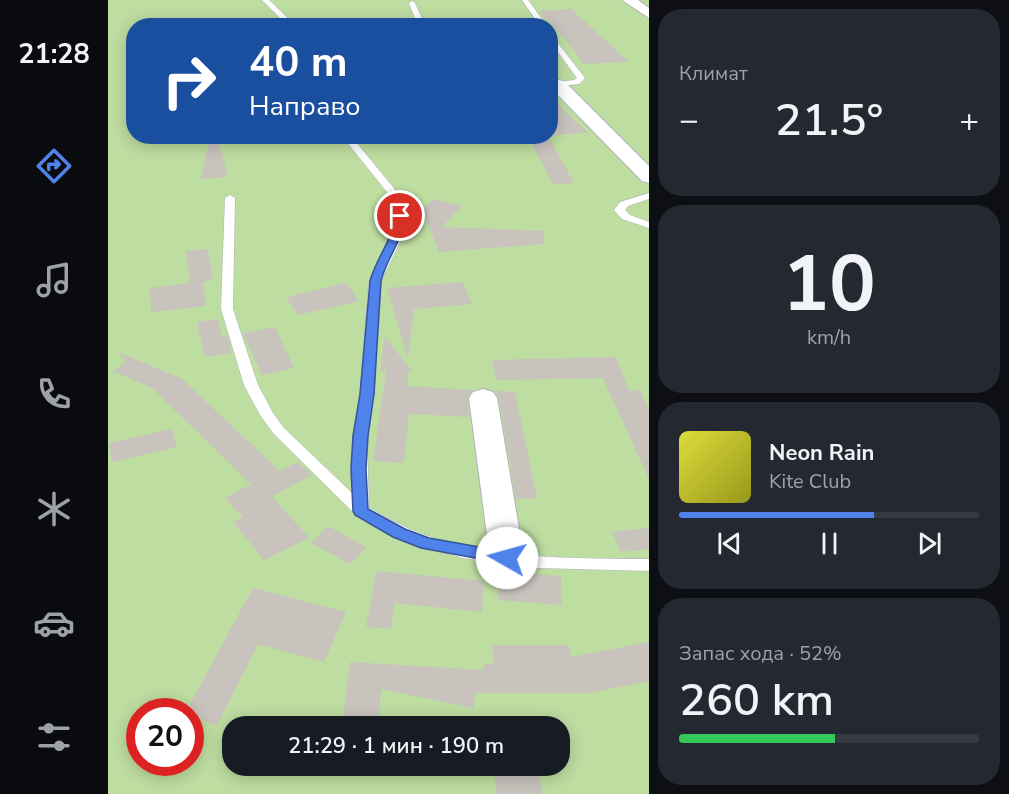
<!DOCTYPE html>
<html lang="ru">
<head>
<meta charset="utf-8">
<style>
	:root { --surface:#171b24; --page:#242831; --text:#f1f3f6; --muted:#9ea1a6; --line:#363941; --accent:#4f82ea }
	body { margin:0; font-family:"Nunito Sans",sans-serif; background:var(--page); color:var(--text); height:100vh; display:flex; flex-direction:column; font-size:22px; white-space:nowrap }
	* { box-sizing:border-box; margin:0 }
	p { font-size:20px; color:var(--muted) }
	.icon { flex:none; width:33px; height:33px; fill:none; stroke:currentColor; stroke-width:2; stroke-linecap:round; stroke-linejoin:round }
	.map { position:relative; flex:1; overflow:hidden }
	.side { display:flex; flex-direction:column; gap:9px; padding:9px; background:#0d0f14; width:360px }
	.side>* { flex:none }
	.guide { position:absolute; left:18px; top:18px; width:432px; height:126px; border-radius:24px; box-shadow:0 3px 15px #0003; background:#1a4fa0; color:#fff; overflow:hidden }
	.speed { position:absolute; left:18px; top:698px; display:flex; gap:12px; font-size:30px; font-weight:700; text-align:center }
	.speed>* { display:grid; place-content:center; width:78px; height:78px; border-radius:50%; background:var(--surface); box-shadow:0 3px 15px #0003; line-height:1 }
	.speed .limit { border:9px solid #d22; background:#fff; color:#111 }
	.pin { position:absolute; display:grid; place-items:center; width:51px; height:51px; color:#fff; margin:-26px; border:3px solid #fff; border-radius:50%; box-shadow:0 2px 6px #0007 }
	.me { position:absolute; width:66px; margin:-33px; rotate:277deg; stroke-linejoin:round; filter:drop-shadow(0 0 4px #0008) }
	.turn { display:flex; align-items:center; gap:21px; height:126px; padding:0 24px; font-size:27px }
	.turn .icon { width:78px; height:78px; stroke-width:2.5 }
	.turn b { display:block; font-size:42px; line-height:51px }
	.big { font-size:45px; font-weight:600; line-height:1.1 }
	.side .tile { flex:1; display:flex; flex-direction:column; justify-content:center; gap:9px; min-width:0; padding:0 21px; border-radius:24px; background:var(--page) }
	.side .dial { align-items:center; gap:0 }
	.dial b { font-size:78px; line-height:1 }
	.song { display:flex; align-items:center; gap:18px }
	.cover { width:72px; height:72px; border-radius:9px; background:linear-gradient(135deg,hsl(60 70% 55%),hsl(60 70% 35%)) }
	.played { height:6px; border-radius:3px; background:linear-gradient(90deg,var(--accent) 65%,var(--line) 65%) }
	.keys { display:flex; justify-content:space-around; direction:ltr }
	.heat { display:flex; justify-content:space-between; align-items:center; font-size:33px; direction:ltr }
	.charge { height:9px; border-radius:4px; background:linear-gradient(90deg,#34c759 52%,var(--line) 0) }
	.trip { position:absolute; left:114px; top:716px; width:348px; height:60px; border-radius:24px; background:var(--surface); box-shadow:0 3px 15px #0003; font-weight:600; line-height:60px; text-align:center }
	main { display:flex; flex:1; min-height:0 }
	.menu { display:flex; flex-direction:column; width:108px; justify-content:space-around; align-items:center; background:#090b0e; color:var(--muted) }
	.menu .icon { width:42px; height:42px }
	.menu .active { color:var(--accent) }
	.menu b { font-size:27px; color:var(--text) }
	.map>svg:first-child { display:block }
</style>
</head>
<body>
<main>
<nav class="menu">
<b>21:28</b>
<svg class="icon active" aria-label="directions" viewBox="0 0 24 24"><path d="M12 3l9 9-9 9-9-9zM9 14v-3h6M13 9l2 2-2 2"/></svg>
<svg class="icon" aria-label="music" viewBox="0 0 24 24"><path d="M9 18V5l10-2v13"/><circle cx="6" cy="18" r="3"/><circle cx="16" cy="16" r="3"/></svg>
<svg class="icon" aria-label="phone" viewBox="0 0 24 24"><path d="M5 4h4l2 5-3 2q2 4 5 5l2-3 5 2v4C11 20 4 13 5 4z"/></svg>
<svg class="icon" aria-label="climate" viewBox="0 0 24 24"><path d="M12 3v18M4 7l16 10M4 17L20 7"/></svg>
<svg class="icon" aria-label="car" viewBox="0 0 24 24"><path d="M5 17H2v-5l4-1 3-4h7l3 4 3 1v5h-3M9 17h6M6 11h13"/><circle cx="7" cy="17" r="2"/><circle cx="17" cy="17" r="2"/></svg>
<svg class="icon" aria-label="filters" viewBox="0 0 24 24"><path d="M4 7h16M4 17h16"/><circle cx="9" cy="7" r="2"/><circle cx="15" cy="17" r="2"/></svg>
</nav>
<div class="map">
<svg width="541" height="794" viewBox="0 0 541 794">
	<rect width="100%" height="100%" fill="#ece5df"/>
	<path fill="#bedda1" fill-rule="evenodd" d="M0 0H541V794H0ZM26 26H442V136H26ZM32 711H82V762H32ZM124 726H452V765H124Z"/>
	<g fill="#c8c3bd">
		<path d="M463 9 521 62 476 64 458 40 431 11Z"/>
		<path d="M442 96 479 132 442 136Z"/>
		<path d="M102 136H109L120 177 93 179Z"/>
		<path d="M420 136H440L466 183 445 184Z"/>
		<path d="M325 199 354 206 334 227 436 231V244L331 252 314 210Z"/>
		<path d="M100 249 105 280 95 282 98 306 43 312 42 288 82 283 78 251Z"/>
		<path d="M355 282 364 304 306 309 300 360 279 288Z"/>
		<path d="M238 283 251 301 190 315 178 297Z"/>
		<path d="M110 319 114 337 119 336 124 353 97 357 89 322Z"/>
		<path d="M167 327 186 368 154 375 135 333Z"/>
		<path d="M277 336 304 372H300L299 386 364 390 359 398 361 417 301 414 296 463 265 461 278 371H272Z"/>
		<path d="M10 352 74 379 172 471 190 462 201 472 204 475 164 496 201 538 156 560 125 522 135 517 117 498 143 484 44 388 5 371 18 362Z"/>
		<path d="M508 357 521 391 532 390 541 409V479L495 378 388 380 384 360Z"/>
		<path d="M387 391 407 392 429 498 408 499 391 398Z"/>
		<path d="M64 429 69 447 4 462 1 443Z"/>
		<path d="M220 526 258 547 242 564 203 543Z"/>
		<path d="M541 528V549L513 552 504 532Z"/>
		<path d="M268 571 375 581 374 612 287 603 283 629 258 627Z"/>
		<path d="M391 571 453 576 454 605 390 600Z"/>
		<path d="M145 588 238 612 216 662 150 644 109 725 82 717V704Z"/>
		<path d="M541 642V681L481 693H368L365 708 273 689 270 726H234L242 662 375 670 376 663 386 665 384 645H461L463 657Z"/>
		<path d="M386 765H431L434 794H388Z"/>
	</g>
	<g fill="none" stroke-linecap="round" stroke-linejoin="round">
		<g stroke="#b0b3bb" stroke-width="1">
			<g id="lane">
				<path d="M154 0H161L188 26H180Z"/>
				<path d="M414 0H420L439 26H432Z"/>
				<path d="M304 1 307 3 317 26H310L301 3Z"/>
				<path d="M442 33 477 78 471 84 442 87V83L466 80 469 78 442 41Z"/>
				<path d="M234 136H243L289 192 298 218 294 238 273 281 266 394 259 436 261 508C281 519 301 530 323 537 392 560 469 558 541 559V571L430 568 355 558 314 546 280 533 248 515 166 434 152 415 136 385 113 309 117 198 122 195 127 198 125 309 150 385 165 413 176 428 245 494V436L252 394 261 281 283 238 287 218 279 192Z"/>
				<path d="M541 193V199L520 206 517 210 522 215 541 222V228L514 219 506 210 512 202Z"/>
			</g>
		</g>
		<g stroke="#b0b3bb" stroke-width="2">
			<g id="street">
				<path d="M514 0H530L541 8V18Z"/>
				<path d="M450 80 456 81 541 166V183L534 181 444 89 442 84Z"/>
				<path d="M375 389 385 392 389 398 416 558 411 567 399 571 387 567 382 558 361 398 365 392Z"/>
			</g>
		</g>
		<use href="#lane" fill="#fff" fill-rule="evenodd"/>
		<use href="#street" fill="#fff" fill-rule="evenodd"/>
	</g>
	<path fill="#4f82ea" stroke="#335498" stroke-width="1.5" d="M292 213 297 216C295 241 279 257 273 281L266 394 260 436 258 469 260 509 297 529 321 538 405 553 407 558 405 562 399 564 313 548 285 537 247 515 245 511 243 469 245 436 252 394 262 281C268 258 285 240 287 216Z"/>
</svg>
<div class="speed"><div class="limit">20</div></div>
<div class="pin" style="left:292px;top:216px;background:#d93025"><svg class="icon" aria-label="arrive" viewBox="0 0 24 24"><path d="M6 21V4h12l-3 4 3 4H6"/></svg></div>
<svg class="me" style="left:399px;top:558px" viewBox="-20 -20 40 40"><circle r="19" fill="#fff"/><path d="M0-13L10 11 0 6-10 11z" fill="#4f82ea"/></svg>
<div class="trip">21:29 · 1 мин · 190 m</div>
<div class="guide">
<div class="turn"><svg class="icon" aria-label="right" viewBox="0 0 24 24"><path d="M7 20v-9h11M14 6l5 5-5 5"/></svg><div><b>40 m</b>Направо</div></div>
</div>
</div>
<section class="side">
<div class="tile"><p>Климат</p>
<div class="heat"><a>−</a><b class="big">21.5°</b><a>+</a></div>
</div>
<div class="tile dial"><b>10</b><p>km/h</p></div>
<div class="tile">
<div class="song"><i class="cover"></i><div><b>Neon Rain</b><p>Kite Club</p></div></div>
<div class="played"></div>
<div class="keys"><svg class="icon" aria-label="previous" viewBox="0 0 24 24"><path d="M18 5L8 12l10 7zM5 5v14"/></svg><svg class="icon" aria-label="pause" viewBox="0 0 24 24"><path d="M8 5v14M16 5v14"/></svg><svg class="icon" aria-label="next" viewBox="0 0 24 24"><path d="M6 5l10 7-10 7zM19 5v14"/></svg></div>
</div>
<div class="tile"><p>Запас хода · 52%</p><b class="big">260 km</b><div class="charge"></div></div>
</section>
</main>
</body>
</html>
